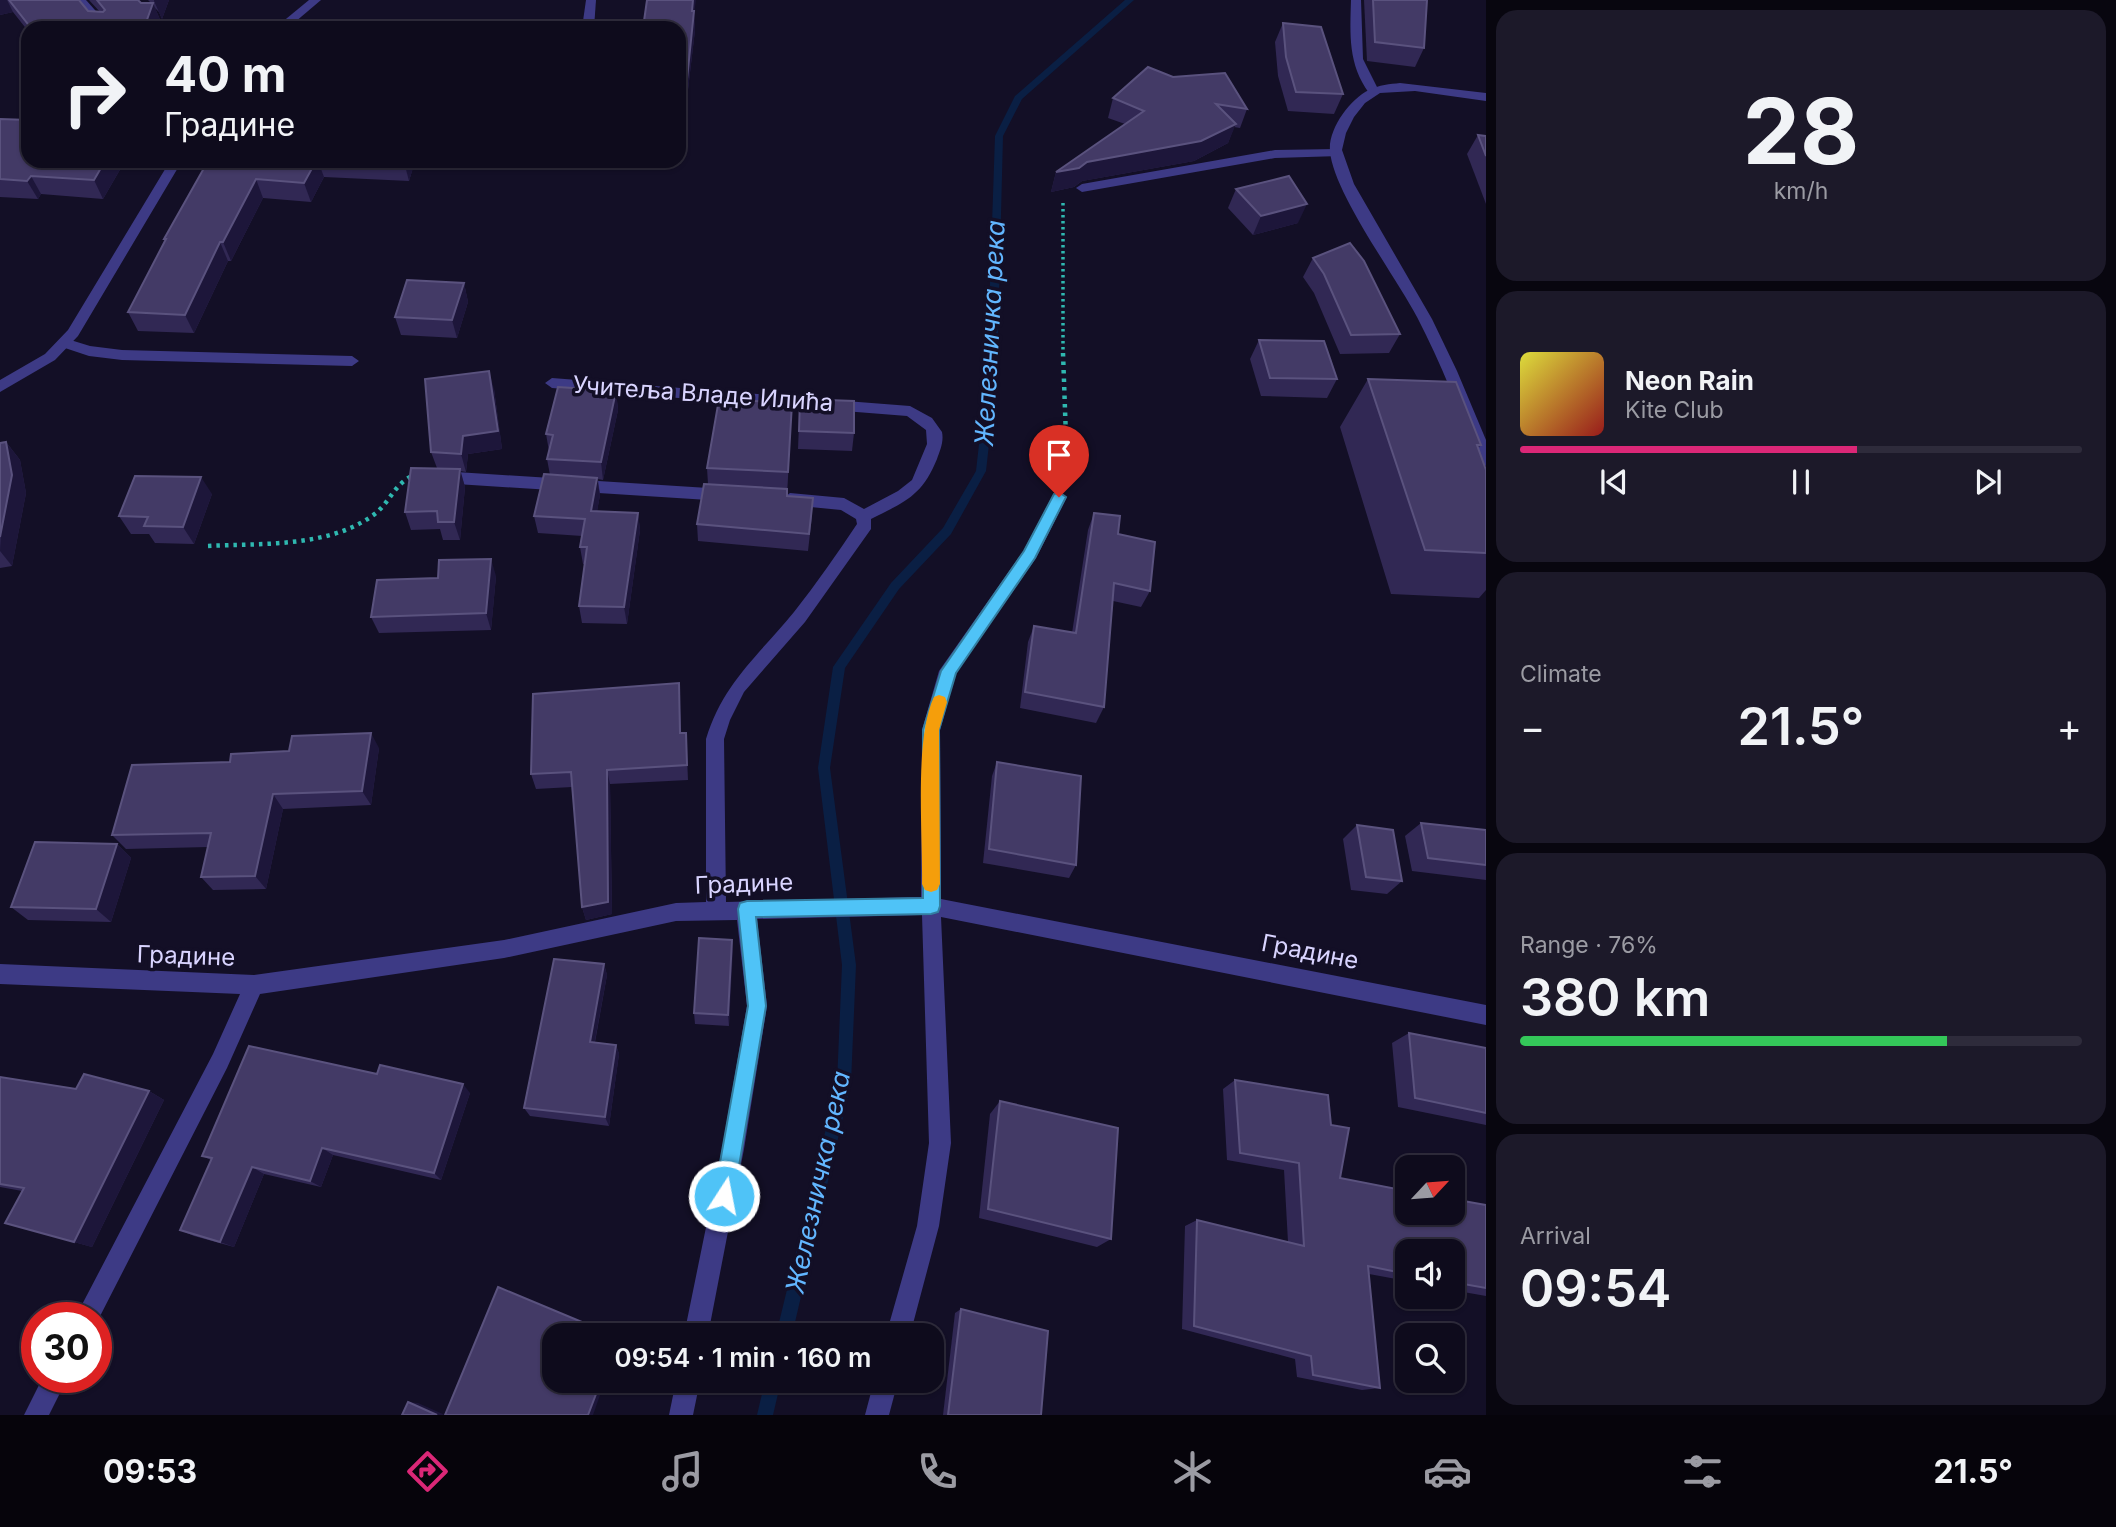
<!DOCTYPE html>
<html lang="en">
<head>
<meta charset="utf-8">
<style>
	:root { --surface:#0e0b1c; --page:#1c1929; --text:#f1f3f6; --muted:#9b9ba3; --line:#2e2b3b; --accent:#db2777 }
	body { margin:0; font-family:Inter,sans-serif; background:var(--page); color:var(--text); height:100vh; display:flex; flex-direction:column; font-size:26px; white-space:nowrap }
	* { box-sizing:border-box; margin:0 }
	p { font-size:23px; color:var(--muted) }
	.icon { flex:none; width:38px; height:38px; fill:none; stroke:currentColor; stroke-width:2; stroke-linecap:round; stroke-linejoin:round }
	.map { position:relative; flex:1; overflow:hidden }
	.details { display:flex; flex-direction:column; gap:10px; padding:10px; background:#08060f; width:630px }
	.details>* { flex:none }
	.guide { position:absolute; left:21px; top:21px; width:665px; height:147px; border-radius:21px; box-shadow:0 2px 5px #0004,0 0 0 2px var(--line); background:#0e0b1c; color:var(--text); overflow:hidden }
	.needle { width:46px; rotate:64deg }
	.tools { position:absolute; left:1395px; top:1155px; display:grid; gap:14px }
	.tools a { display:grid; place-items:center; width:70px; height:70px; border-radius:14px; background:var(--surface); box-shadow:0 2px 5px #0004,0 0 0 2px var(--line); font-size:35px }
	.speed { position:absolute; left:21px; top:1302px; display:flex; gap:14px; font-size:35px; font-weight:700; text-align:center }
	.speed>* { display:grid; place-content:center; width:91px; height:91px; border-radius:50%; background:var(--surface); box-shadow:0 2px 5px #0004,0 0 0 2px var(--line); line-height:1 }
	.speed .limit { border:10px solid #d22; background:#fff; color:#111 }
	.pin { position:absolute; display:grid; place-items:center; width:60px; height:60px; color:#fff; margin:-72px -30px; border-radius:50% 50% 50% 0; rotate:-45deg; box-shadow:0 0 7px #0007 }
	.pin .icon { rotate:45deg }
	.me { position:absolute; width:77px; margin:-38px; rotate:11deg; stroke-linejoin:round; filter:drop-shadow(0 0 5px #0008) }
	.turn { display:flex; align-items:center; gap:24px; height:147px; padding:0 28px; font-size:32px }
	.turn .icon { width:91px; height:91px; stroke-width:2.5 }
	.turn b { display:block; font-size:49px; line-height:60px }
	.big { font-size:52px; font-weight:600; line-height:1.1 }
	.details .tile { flex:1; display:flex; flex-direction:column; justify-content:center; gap:10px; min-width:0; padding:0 24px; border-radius:21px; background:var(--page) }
	.details .dial { align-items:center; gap:0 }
	.dial b { font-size:91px; line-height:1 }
	.song { display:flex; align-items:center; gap:21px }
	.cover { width:84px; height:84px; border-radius:10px; background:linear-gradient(135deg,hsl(60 70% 55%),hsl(0 70% 35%)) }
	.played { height:7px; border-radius:4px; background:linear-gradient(90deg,var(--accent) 60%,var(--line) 60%) }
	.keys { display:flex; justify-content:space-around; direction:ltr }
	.heat { display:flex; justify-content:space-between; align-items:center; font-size:38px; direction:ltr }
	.charge { height:10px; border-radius:5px; background:linear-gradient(90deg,#34c759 76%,var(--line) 0) }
	.trip { position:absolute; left:542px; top:1323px; width:402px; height:70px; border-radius:21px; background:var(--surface); box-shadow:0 2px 5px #0004,0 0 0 2px var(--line); font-weight:600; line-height:70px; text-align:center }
	.dock { display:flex; height:112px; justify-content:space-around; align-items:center; background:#06040b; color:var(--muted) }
	.dock .icon { width:49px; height:49px }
	.dock .active { color:var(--accent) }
	.dock b { font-size:32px; color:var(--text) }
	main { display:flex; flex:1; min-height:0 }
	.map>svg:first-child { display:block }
</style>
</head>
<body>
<main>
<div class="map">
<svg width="1486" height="1415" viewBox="0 0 1486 1415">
	<rect width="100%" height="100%" fill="#130f26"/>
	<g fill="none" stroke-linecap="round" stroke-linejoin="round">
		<g fill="#0a1f44" fill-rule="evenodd">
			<path d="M1125 0H1134L1022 99 1003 136 997 373 986 471 951 534 899 589 845 668 830 768 856 965 851 1083 792 1335H776L837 1083 842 965 818 768 833 667 891 583 943 528 976 471 987 373 995 136 1015 96Z"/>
			<path d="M765 1381H781L773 1415H757Z"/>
		</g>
		<path stroke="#2fb8b0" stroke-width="3.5" stroke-dasharray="2.5 3.5" stroke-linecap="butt" d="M1063 203V354"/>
		<g stroke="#2fb8b0" stroke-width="4.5" stroke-dasharray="3.5 5" stroke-linecap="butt">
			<path d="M1063 353 1067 466 1065 473"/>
			<path d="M208 546C261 543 326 548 372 516 390 504 393 484 414 475"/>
		</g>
		<g fill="#3d3a85" fill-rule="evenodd">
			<path d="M75 0H86L111 28H99Z"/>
			<path d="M1351 0H1361L1363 59 1379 91 1377 93H1369C1348 64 1350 35 1351 0Z"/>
			<path d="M1336 149 1342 153 1340 156 1275 158 1082 192 1076 188 1082 184 1275 150Z"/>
			<path d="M64 338 90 346 122 350 352 356 359 361 352 366 122 360 89 356 59 346V340Z"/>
		</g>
		<g fill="#3d3a85" fill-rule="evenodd">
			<path d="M309 0H321L288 28H275Z"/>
			<path d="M586 0H596L594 28H582Z"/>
			<path d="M1400 83 1486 93V101L1415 91 1380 93 1365 103 1354 117 1346 133 1342 150 1354 184 1432 319 1457 371 1486 440V466L1478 460C1460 412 1441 363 1417 317 1396 277 1333 192 1330 151 1328 129 1350 99 1369 90 1379 85 1390 84 1400 83Z"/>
			<path d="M170 161H182L78 336 55 360 0 392V380L45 354 68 330Z"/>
			<path d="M552 378 910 406 932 418 942 432C944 442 940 450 937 459 922 496 905 502 871 519V529L805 622 744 692 730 720 724 739 726 902 921 897 922 730 939 671 1024 550 1054 493 1059 491 1067 497 1036 558 956 673 940 730 941 899 1486 1005V1025L941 917 951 1143 939 1226 910 1335H886L917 1226 929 1143 922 915 757 919 767 1006 744 1149 708 1335H684L722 1149 747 1006 737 920 676 921 504 958 260 994 227 1068 96 1324V1318H75L213 1054 240 994 0 984V964L254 975 504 940 676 903 706 902V739C723 683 758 656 794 612 816 584 837 554 857 524L856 519 841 510 790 505 782 499 790 493 844 498 864 509 898 491 912 480 927 444 926 430 907 416 552 388 545 383Z"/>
			<path d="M441 471 724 489 732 495 724 501 441 483 433 477Z"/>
			<path d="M43 1377H68L49 1415H24Z"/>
			<path d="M676 1381H700L693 1415H669Z"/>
			<path d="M874 1381H898L889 1415H865Z"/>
		</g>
	</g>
	<g fill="#312854">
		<path d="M0 0H79L88 11 100 12 89 0H138L141 3H151L148 0H169L162 19 159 12 155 8 161 22 158 28H28V31L13 12 0 15Z"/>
		<path d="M1364 0H1427L1424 48 1415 67 1367 61Z"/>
		<path d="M694 14 695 30 687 98H679V28Z"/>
		<path d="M1283 23 1343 94 1334 114 1288 111 1278 76 1275 42Z"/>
		<path d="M1148 67 1247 109 1240 128 1234 127 1228 143 1194 161 1082 181 1074 187 1051 192 1056 172 1125 124 1108 118 1113 98Z"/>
		<path d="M0 119 28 161H125L103 199 41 194 38 199 0 197Z"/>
		<path d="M1478 135 1486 136V204L1467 154Z"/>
		<path d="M208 161H415L409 181 324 177 311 202 263 198 231 261H228L194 333 138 331 128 312 165 241 164 239Z"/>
		<path d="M1236 189 1298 223 1253 235 1228 208Z"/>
		<path d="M1313 258 1400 334 1389 353 1340 354 1314 293 1303 277Z"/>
		<path d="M464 283 468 302 457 338 401 335 395 317Z"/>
		<path d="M1259 340 1337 379 1327 398 1261 396 1250 359Z"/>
		<path d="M1368 379 1481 445 1478 449 1486 470V590L1479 598 1391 594 1340 427Z"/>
		<path d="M494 389 502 449 468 454 466 472 460 471 465 487 460 540H443L440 529 411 530 405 512 437 468 431 452Z"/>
		<path d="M616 391 618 410 603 480 598 479 600 495 597 511 638 513 640 530 627 624 582 623 579 606 585 564H583L580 547 582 536 538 533 534 516 550 475 547 459 549 451 546 434Z"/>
		<path d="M800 399 854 433 852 451 798 449Z"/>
		<path d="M792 403 787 496 812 516 808 551 698 541 697 524 708 484 707 468Z"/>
		<path d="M6 442 20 460 26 493 12 566 0 568V443Z"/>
		<path d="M212 494 194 544 155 543 149 534H131L119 516Z"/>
		<path d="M1094 513 1118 534 1150 591 1141 607 1113 601 1104 707 1096 723 1020 708 1028 642 1034 626 1072 633 1088 530Z"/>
		<path d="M496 576 491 630 379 633 371 617 438 578Z"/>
		<path d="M679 683 681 733H686L688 780 610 784 612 914 586 920 582 907 572 787 536 789 531 774Z"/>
		<path d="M379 748 371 805 283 809 266 889 213 890 201 877 208 847 126 849 112 835 230 762Z"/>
		<path d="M997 762 1076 865 1069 878 983 863 992 776Z"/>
		<path d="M1421 823 1486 830V880L1412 871 1405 836Z"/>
		<path d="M1357 825 1402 881 1387 894 1351 890 1343 839Z"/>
		<path d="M117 844 131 858 111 922 28 920 11 907Z"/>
		<path d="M732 940 729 1026 695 1024 694 1013Z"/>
		<path d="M604 964 607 975 595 1042 616 1045 619 1054 609 1126 530 1116 524 1108Z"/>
		<path d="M1409 1033 1486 1048V1125L1398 1107 1392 1043Z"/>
		<path d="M377 1074 470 1093 441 1180 333 1155 321 1187 264 1174 234 1247 194 1236 180 1230 211 1160 202 1156Z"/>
		<path d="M0 1077 76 1089 149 1091 164 1100 92 1247 5 1223 22 1191 0 1187Z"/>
		<path d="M1235 1080 1331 1125 1340 1178 1486 1205V1296L1452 1290V1251H1407V1281L1369 1274 1380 1388 1362 1390 1297 1377 1295 1359 1182 1329 1185 1226 1197 1220 1288 1242 1284 1170 1227 1160 1223 1089Z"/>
		<path d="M1000 1101 1111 1239 1097 1247 979 1218 990 1114Z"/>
		<path d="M961 1309 1041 1415H943L955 1313Z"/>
	</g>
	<g fill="#1d163a">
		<path d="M0 0H7L13 12 0 15Z"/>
		<path d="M154 0H169L162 19 154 1Z"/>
		<path d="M693 0H696L694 14 695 30 687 98V79Z"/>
		<path d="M153 3 161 22 158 28H144Z"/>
		<path d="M1236 124 1228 143 1194 161 1082 181 1074 187 1051 192 1056 172 1087 162Z"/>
		<path d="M105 161H125L103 199 94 180Z"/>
		<path d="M316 161H318L324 177 311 202 304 183Z"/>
		<path d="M405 161H415L409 181 404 162Z"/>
		<path d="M31 176 41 194 38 199 27 181Z"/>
		<path d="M256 179 263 198 231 261 223 242Z"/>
		<path d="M1307 204 1298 223 1253 235 1261 216Z"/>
		<path d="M220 242 228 261 194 333 185 315Z"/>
		<path d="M464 283 468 302 457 338 452 320Z"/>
		<path d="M489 371 494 389 502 449 468 454 466 472 461 454 463 436Z"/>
		<path d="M616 391 618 410 603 480 601 462Z"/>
		<path d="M6 442 20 460 26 493 12 566 0 551Z"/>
		<path d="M460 469 465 487 460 540 454 522Z"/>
		<path d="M201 477 212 494 194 544 183 527Z"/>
		<path d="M597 478 600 495 594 528 591 511Z"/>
		<path d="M638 513 640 530 627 624 624 607Z"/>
		<path d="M491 559 496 576 491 630 486 613Z"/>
		<path d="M371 733 379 748 371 805 362 791Z"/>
		<path d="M607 770 610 784 612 914 586 920 582 907Z"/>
		<path d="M273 794 283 809 266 889 255 876Z"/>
		<path d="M117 844 131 858 111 922 96 909Z"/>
		<path d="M732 940 733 952 729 1026 728 1015Z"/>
		<path d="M604 964 607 975 593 1051 590 1042Z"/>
		<path d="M616 1045 619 1054 609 1126 605 1117Z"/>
		<path d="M463 1084 470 1093 441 1180 434 1173Z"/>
		<path d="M149 1091 164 1100 92 1247 74 1242Z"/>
		<path d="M322 1148 333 1155 321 1187 310 1181Z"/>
		<path d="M252 1167 264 1174 234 1247 220 1242Z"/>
		<path d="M601 1381H605L593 1415H588Z"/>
		<path d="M408 1402 418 1403 445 1415H437Z"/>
	</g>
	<g fill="#433a66" stroke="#5a527e" stroke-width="2">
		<path d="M9 0H79L88 11 103 12 105 10 97 0H138L141 3H153L144 28H31Z"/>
		<path d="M647 0H693L692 11H694L687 79H679V28H643Z"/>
		<path d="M1373 0H1427L1424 48 1375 42Z"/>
		<path d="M1283 23 1321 27 1343 94 1296 92 1286 57Z"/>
		<path d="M324 24H366L365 28H323Z"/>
		<path d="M1148 67 1173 77 1225 73 1247 109 1216 104 1236 124 1201 141 1087 162 1079 168 1056 172 1144 111 1113 98Z"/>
		<path d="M0 119 28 120V161H105L94 180 31 176 27 181 0 179Z"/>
		<path d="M1478 135 1486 136V156Z"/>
		<path d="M208 161H316L304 183 256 179 223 242H220L185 315 128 312 166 239H164Z"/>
		<path d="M1289 176 1307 204 1261 216 1236 189Z"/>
		<path d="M1350 243 1364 261 1400 334 1351 335 1324 274 1313 258Z"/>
		<path d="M407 280 464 283 452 320 395 317Z"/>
		<path d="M1259 340 1324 341 1337 379 1270 378Z"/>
		<path d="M489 371 498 431 463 436 461 454 431 452 425 379Z"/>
		<path d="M1368 379 1456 382 1481 445H1477L1486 470V553L1425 550Z"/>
		<path d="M558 387 616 391 601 462 547 459 553 435 546 434Z"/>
		<path d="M719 399 792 403 788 472 707 468Z"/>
		<path d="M800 399 854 401V433L799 431Z"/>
		<path d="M6 442 12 475 0 537V443Z"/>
		<path d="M411 468 460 469 454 522H438L437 511 405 512Z"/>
		<path d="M544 474 597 478 591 511 638 513 624 607 579 606 587 547H580L585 519 534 516Z"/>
		<path d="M135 476 201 477 183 527 144 526 148 517 119 516Z"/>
		<path d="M704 484 787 489V496L813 498 809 534 697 524Z"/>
		<path d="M1094 513 1120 516 1118 534 1155 542 1150 591 1114 583 1104 707 1025 692 1034 626 1076 633Z"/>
		<path d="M491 559 486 613 371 617 377 580 438 578 439 560Z"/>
		<path d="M679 683 680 733H686L687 765 607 770 608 902 582 907 571 772 531 774 533 694Z"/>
		<path d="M371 733 362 791 273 794 255 876 201 877 211 833 112 835 132 765 230 762 231 754 289 751 292 736Z"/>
		<path d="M997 762 1081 776 1076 865 989 849Z"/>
		<path d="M1421 823 1486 830V865L1428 858Z"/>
		<path d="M1357 825 1393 830 1402 881 1366 877Z"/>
		<path d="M35 842 117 844 96 909 11 907Z"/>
		<path d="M699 938 732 940 728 1015 694 1013Z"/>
		<path d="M554 959 604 964 590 1042 616 1045 605 1117 524 1108Z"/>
		<path d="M1409 1033 1486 1048V1113L1415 1098Z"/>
		<path d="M249 1046 377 1074 380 1065 463 1084 434 1173 322 1148 310 1181 252 1167 220 1242 180 1230 212 1158 202 1156Z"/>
		<path d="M84 1074 149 1091 74 1242 5 1223 24 1188 0 1184V1077L76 1089Z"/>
		<path d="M1235 1080 1328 1095 1331 1125 1349 1128 1340 1178 1407 1191V1213H1452V1199L1486 1205V1288L1452 1282V1251H1407V1274L1368 1266 1380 1388 1313 1375 1311 1356 1194 1326 1197 1220 1304 1246 1299 1163 1240 1153Z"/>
		<path d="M1000 1101 1118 1128 1111 1239 988 1209Z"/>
		<path d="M498 1287 613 1335H555V1381H601L588 1415H445Z"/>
		<path d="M961 1309 1048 1331 1041 1415H948Z"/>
		<path d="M408 1402 437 1415H402Z"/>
	</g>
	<path fill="#4fc3f7" stroke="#337fa1" stroke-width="2" d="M1059 492 1066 497 1035 558 956 673 939 730 940 906 938 912 931 914 756 917 766 1006 734 1196 731 1203 724 1206 717 1203 714 1196 748 1006 738 909 740 903 747 901 923 898V730L941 671 1024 551 1054 494Z"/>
	<path fill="#f59e0b" d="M939 695 945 697 947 702 939 730 940 884 937 890 931 892 925 890 922 884C923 835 914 738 934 697Z"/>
	<g text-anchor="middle" stroke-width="7" stroke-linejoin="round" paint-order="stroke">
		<g font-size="24" fill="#d9d4ff" stroke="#130f26">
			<text transform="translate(703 394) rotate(4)" y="8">Учитеља Владе Илића</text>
			<text transform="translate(744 884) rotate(-2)" y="8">Градине</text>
			<text transform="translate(1310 952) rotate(11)" y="8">Градине</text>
			<text transform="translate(186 956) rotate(2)" y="8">Градине</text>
		</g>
		<g font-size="26" font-style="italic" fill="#62b6ff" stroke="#130f26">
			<text transform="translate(990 333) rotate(-87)" y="9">Железничка река</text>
			<text transform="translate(818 1182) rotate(-78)" y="9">Железничка река</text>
		</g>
	</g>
</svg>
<div class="tools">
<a><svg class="needle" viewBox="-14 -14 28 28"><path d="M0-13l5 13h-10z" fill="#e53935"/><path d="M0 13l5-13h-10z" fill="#9b9ba3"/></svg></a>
<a><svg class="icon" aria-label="sound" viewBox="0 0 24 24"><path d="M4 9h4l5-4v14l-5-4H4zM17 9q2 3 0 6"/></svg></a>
<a><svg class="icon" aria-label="search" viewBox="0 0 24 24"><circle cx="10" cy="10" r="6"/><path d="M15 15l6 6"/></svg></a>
</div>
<div class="speed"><div class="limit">30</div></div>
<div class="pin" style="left:1059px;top:497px;background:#d93025"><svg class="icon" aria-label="arrive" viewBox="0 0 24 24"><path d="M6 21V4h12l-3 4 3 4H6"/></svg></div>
<svg class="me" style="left:724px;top:1196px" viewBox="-20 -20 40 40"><circle r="17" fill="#4fc3f7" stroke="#fff" stroke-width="3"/><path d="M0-11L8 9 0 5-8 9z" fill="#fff"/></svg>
<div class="trip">09:54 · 1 min · 160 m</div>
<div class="guide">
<div class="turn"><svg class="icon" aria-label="right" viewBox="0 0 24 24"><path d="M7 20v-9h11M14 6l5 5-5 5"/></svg><div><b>40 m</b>Градине</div></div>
</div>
</div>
<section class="details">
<div class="tile dial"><b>28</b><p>km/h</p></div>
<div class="tile">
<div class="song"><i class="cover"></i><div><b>Neon Rain</b><p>Kite Club</p></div></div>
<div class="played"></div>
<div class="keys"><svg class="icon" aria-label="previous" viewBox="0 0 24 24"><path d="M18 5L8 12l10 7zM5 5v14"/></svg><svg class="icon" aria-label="pause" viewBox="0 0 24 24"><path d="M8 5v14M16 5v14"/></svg><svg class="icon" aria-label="next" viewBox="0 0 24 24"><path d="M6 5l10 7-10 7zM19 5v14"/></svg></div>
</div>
<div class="tile"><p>Climate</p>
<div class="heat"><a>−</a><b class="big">21.5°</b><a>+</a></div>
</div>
<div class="tile"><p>Range · 76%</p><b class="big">380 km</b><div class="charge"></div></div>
<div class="tile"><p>Arrival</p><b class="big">09:54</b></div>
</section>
</main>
<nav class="dock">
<b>09:53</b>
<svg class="icon active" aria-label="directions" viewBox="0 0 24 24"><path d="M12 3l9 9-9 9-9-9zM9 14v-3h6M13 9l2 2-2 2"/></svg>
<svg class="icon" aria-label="music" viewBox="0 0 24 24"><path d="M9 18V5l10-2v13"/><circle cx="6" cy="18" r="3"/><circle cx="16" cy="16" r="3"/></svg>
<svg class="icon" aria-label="phone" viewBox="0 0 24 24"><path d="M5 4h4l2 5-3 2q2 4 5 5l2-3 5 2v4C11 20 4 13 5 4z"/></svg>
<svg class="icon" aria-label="climate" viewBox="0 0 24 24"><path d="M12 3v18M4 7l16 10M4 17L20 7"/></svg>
<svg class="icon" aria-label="car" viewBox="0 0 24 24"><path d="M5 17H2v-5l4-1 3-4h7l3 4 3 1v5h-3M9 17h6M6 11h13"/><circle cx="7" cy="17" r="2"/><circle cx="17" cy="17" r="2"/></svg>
<svg class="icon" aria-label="filters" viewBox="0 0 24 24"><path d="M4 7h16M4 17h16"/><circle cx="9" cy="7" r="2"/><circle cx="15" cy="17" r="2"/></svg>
<b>21.5°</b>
</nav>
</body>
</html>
